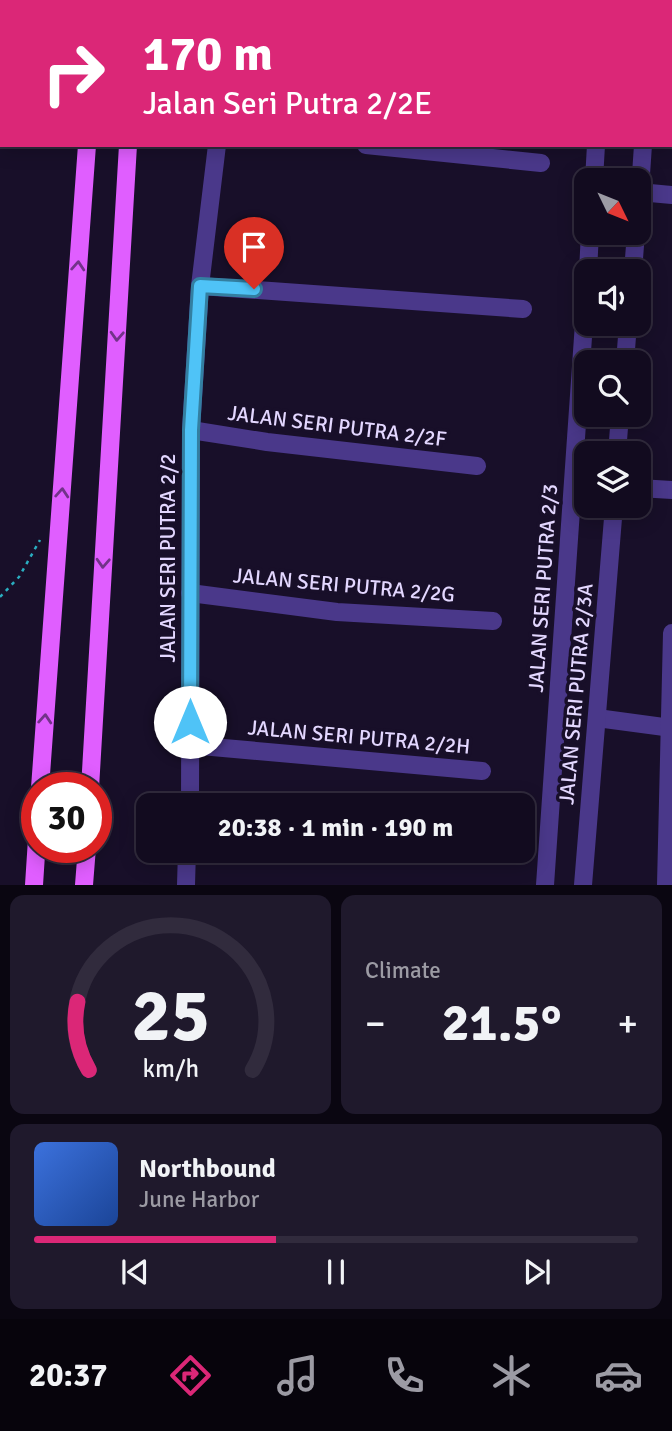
<!DOCTYPE html>
<html lang="en">
<head>
<meta charset="utf-8">
<style>
	:root { --surface:#120b1f; --page:#1f192c; --text:#f1f3f6; --muted:#9c9ba4; --line:#312b3d; --accent:#db2777 }
	body { margin:0; font-family:Signika,sans-serif; background:var(--page); color:var(--text); height:100vh; display:flex; flex-direction:column; font-size:26px; white-space:nowrap }
	* { box-sizing:border-box; margin:0 }
	p { font-size:23px; color:var(--muted) }
	.icon { flex:none; width:38px; height:38px; fill:none; stroke:currentColor; stroke-width:2; stroke-linecap:round; stroke-linejoin:round }
	.map { position:relative; height:885px; overflow:hidden }
	.drawer { display:flex; flex-direction:column; gap:10px; padding:10px; background:#0a0611; flex:1 }
	.drawer>* { flex:none }
	.guide { position:absolute; left:0px; top:0px; width:672px; height:147px; box-shadow:0 4px 18px #0003,0 0 0 2px var(--line); background:#db2777; color:#fff; overflow:hidden }
	.needle { width:46px; rotate:133deg }
	.fabs { position:absolute; left:574px; top:168px; display:grid; gap:14px }
	.fabs a { display:grid; place-items:center; width:77px; height:77px; border-radius:14px; background:var(--surface); box-shadow:0 4px 18px #0003,0 0 0 2px var(--line); font-size:35px }
	.speed { position:absolute; left:21px; top:772px; display:flex; gap:14px; font-size:35px; font-weight:700; text-align:center }
	.speed>* { display:grid; place-content:center; width:91px; height:91px; border-radius:50%; background:var(--surface); box-shadow:0 4px 18px #0003,0 0 0 2px var(--line); line-height:1 }
	.speed .limit { border:10px solid #d22; background:#fff; color:#111 }
	.pin { position:absolute; display:grid; place-items:center; width:60px; height:60px; color:#fff; margin:-72px -30px; border-radius:50% 50% 50% 0; rotate:-45deg; box-shadow:0 0 7px #0007 }
	.pin .icon { rotate:45deg }
	.me { position:absolute; width:77px; margin:-38px; rotate:0deg; stroke-linejoin:round; filter:drop-shadow(0 0 5px #0008) }
	.turn { display:flex; align-items:center; gap:24px; height:147px; padding:0 28px; font-size:32px }
	.turn .icon { width:91px; height:91px; stroke-width:2.5 }
	.turn b { display:block; font-size:49px; line-height:60px }
	.big { font-size:52px; font-weight:700; line-height:1.1 }
	.drawer .widget { flex:1; display:flex; flex-direction:column; justify-content:center; gap:10px; min-width:0; padding:0 24px; border-radius:14px; background:var(--page) }
	.drawer .dial { align-items:center; gap:0 }
	.dial svg { height:182px; overflow:visible; fill:none; stroke:var(--line); stroke-width:7; stroke-linecap:round; text-anchor:middle }
	.dial text { fill:var(--text); stroke:none }
	.song { display:flex; align-items:center; gap:21px }
	.cover { width:84px; height:84px; border-radius:10px; background:linear-gradient(135deg,hsl(220 70% 55%),hsl(220 70% 35%)) }
	.played { height:7px; border-radius:4px; background:linear-gradient(90deg,var(--accent) 40%,var(--line) 40%) }
	.keys { display:flex; justify-content:space-around; direction:ltr }
	.heat { display:flex; justify-content:space-between; align-items:center; font-size:38px; direction:ltr }
	.drawer .tiles { flex:1; display:grid; gap:10px; grid-template-columns:1fr 1fr }
	.widget:last-child { grid-column:span 2 }
	.trip { position:absolute; left:136px; top:793px; width:399px; height:70px; border-radius:14px; background:var(--surface); box-shadow:0 4px 18px #0003,0 0 0 2px var(--line); font-weight:700; line-height:70px; text-align:center }
	.tab-bar { display:flex; height:112px; justify-content:space-around; align-items:center; background:#07040c; color:var(--muted) }
	.tab-bar .icon { width:49px; height:49px }
	.tab-bar .selected { color:var(--accent) }
	.tab-bar b { font-size:32px; color:var(--text) }
	.map>svg:first-child { display:block }
</style>
</head>
<body>
<div class="map">
<svg width="672" height="885" viewBox="0 0 672 885">
	<rect width="100%" height="100%" fill="#180f29"/>
	<g fill="none" stroke-linecap="round" stroke-linejoin="round">
		<path stroke="#2aaec0" stroke-width="2.5" stroke-dasharray="3.5 5" stroke-linecap="butt" d="M0 597 19 577 40 540"/>
		<g stroke="#4a388a" stroke-width="18">
			<path d="M288 0 316 2"/>
			<path d="M242 2 243 0"/>
			<path d="M403 2V0"/>
			<path d="M551 2V0"/>
			<path d="M604 2V0"/>
			<path d="M653 2V0"/>
			<path d="M366 145 541 163"/>
			<path d="M594 180 596 145"/>
			<path d="M639 192 672 195"/>
			<path d="M639 204 643 145"/>
			<path d="M588 271 590 233"/>
			<path d="M633 271 636 233"/>
			<path d="M200 286 523 309"/>
			<path d="M625 362 628 324"/>
			<path d="M191 430 267 442 477 466"/>
			<path d="M617 453 620 415"/>
			<path d="M639 488 672 490"/>
			<path d="M190 593 337 612 493 621"/>
			<path d="M597 718 672 728"/>
			<path d="M190 745 482 771"/>
			<path d="M190 805 191 430 200 286 217 145"/>
			<path d="M186 885 187 850"/>
			<path d="M545 885 586 294"/>
			<path d="M583 885 614 506"/>
			<path d="M666 885 672 633"/>
		</g>
		<g stroke="#e05eff" stroke-width="18">
			<path d="M98 2V0"/>
			<path d="M137 2V0"/>
			<path d="M40 788 87 145"/>
			<path d="M90 788 128 145"/>
			<path d="M34 885 37 839"/>
			<path d="M84 885 87 847"/>
		</g>
	</g>
	<defs><path id="oneway-chevron" d="M-2-3.5L2.5 0L-2 3.5" fill="none" stroke-width="1.6" stroke-linecap="round" stroke-linejoin="round" transform="scale(1.75)"/></defs>
	<g stroke="#723389">
		<use href="#oneway-chevron" transform="translate(78 266) rotate(-86)"/>
		<use href="#oneway-chevron" transform="translate(117 336) rotate(93)"/>
		<use href="#oneway-chevron" transform="translate(62 493) rotate(-86)"/>
		<use href="#oneway-chevron" transform="translate(103 563) rotate(93)"/>
		<use href="#oneway-chevron" transform="translate(45 719) rotate(-86)"/>
	</g>
	<g fill="none" stroke-linecap="round" stroke-linejoin="round">
		<g stroke="#337fa1" stroke-width="18">
			<path id="route" d="M190 722 191 430 200 286 254 289"/>
		</g>
		<use href="#route" stroke="#4fc3f7" stroke-width="12"/>
	</g>
	<g text-anchor="middle" stroke-width="7" stroke-linejoin="round" paint-order="stroke">
		<g font-size="21" fill="#e3d7ff" stroke="#180f29">
			<text transform="translate(337 426) rotate(7)" y="7">JALAN SERI PUTRA 2/2F</text>
			<text transform="translate(168 558) rotate(-90)" y="7">JALAN SERI PUTRA 2/2</text>
			<text transform="translate(344 585) rotate(5)" y="7">JALAN SERI PUTRA 2/2G</text>
			<text transform="translate(543 588) rotate(-86)" y="7">JALAN SERI PUTRA 2/3</text>
			<text transform="translate(576 694) rotate(-85)" y="7">JALAN SERI PUTRA 2/3A</text>
			<text transform="translate(359 737) rotate(5)" y="7">JALAN SERI PUTRA 2/2H</text>
		</g>
	</g>
</svg>
<div class="fabs">
<a><svg class="needle" viewBox="-14 -14 28 28"><path d="M0-13l5 13h-10z" fill="#e53935"/><path d="M0 13l5-13h-10z" fill="#9c9ba4"/></svg></a>
<a><svg class="icon" aria-label="sound" viewBox="0 0 24 24"><path d="M4 9h4l5-4v14l-5-4H4zM17 9q2 3 0 6"/></svg></a>
<a><svg class="icon" aria-label="search" viewBox="0 0 24 24"><circle cx="10" cy="10" r="6"/><path d="M15 15l6 6"/></svg></a>
<a><svg class="icon" aria-label="layers" viewBox="0 0 24 24"><path d="M12 4l9 5-9 5-9-5zM3 14l9 5 9-5"/></svg></a>
</div>
<div class="speed"><div class="limit">30</div></div>
<div class="pin" style="left:254px;top:289px;background:#d93025"><svg class="icon" aria-label="arrive" viewBox="0 0 24 24"><path d="M6 21V4h12l-3 4 3 4H6"/></svg></div>
<svg class="me" style="left:190px;top:722px" viewBox="-20 -20 40 40"><circle r="19" fill="#fff"/><path d="M0-13L10 11 0 6-10 11z" fill="#4fc3f7"/></svg>
<div class="trip">20:38 · 1 min · 190 m</div>
<div class="guide">
<div class="turn"><svg class="icon" aria-label="right" viewBox="0 0 24 24"><path d="M7 20v-9h11M14 6l5 5-5 5"/></svg><div><b>170 m</b>Jalan Seri Putra 2/2E</div></div>
</div>
</div>
<section class="drawer">
<div class="tiles">
<div class="widget dial"><svg viewBox="0 0 100 80">
<path d="M14 69A42 42 0 1 1 86 69"/>
<path d="M14 69A42 42 0 0 1 9 39" stroke="#db2777"/>
<text x="50" y="56" font-size="32" font-weight="700">25</text>
<text x="50" y="72" font-size="11">km/h</text>
</svg></div>
<div class="widget"><p>Climate</p>
<div class="heat"><a>−</a><b class="big">21.5°</b><a>+</a></div>
</div>
<div class="widget">
<div class="song"><i class="cover"></i><div><b>Northbound</b><p>June Harbor</p></div></div>
<div class="played"></div>
<div class="keys"><svg class="icon" aria-label="previous" viewBox="0 0 24 24"><path d="M18 5L8 12l10 7zM5 5v14"/></svg><svg class="icon" aria-label="pause" viewBox="0 0 24 24"><path d="M8 5v14M16 5v14"/></svg><svg class="icon" aria-label="next" viewBox="0 0 24 24"><path d="M6 5l10 7-10 7zM19 5v14"/></svg></div>
</div>
</div>
</section>
<nav class="tab-bar">
<b>20:37</b>
<svg class="icon selected" aria-label="directions" viewBox="0 0 24 24"><path d="M12 3l9 9-9 9-9-9zM9 14v-3h6M13 9l2 2-2 2"/></svg>
<svg class="icon" aria-label="music" viewBox="0 0 24 24"><path d="M9 18V5l10-2v13"/><circle cx="6" cy="18" r="3"/><circle cx="16" cy="16" r="3"/></svg>
<svg class="icon" aria-label="phone" viewBox="0 0 24 24"><path d="M5 4h4l2 5-3 2q2 4 5 5l2-3 5 2v4C11 20 4 13 5 4z"/></svg>
<svg class="icon" aria-label="climate" viewBox="0 0 24 24"><path d="M12 3v18M4 7l16 10M4 17L20 7"/></svg>
<svg class="icon" aria-label="car" viewBox="0 0 24 24"><path d="M5 17H2v-5l4-1 3-4h7l3 4 3 1v5h-3M9 17h6M6 11h13"/><circle cx="7" cy="17" r="2"/><circle cx="17" cy="17" r="2"/></svg>
</nav>
</body>
</html>
